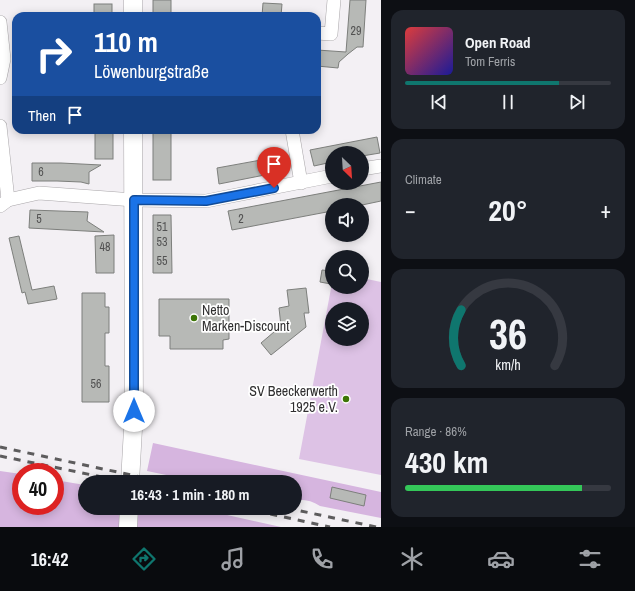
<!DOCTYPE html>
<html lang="en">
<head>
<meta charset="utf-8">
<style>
	:root { --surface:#171b24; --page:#20242c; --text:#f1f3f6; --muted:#9ea1a6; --line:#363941; --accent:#0f766e }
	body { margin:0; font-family:"Archivo Narrow",sans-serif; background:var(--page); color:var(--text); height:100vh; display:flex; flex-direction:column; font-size:15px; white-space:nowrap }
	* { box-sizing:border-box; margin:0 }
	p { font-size:13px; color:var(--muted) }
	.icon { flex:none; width:22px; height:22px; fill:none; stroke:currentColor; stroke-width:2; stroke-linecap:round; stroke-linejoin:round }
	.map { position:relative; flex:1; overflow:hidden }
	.sheet { display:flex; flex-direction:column; gap:10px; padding:10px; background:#0d0f14; width:254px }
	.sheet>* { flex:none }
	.banner { position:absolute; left:12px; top:12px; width:309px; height:122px; border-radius:12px; box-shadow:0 2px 10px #0003; background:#1a4fa0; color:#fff; overflow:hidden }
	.needle { width:26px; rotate:155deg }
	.controls { position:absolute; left:325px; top:146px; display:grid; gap:8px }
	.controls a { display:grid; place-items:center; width:44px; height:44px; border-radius:50%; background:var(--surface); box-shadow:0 2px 10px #0003; font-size:20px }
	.speed { position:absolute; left:12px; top:463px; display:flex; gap:8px; font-size:20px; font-weight:700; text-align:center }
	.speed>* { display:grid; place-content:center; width:52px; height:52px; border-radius:50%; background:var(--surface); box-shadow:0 2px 10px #0003; line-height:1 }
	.speed .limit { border:6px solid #d22; background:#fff; color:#111 }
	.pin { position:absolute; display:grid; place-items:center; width:34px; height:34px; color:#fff; margin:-41px -17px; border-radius:50% 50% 50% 0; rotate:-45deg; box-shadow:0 0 4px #0007 }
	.pin .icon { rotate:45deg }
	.me { position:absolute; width:44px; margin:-22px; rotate:0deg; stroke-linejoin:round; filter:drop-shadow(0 0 3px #0008) }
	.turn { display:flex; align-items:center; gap:14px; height:84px; padding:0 16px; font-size:18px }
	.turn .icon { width:52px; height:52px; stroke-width:2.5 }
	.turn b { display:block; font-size:28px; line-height:34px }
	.then { display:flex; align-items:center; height:38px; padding:0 16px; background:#0003; gap:8px; font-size:15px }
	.big { font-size:30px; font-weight:700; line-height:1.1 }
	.sheet .tile { flex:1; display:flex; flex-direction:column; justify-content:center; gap:6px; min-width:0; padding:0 14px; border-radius:12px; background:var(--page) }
	.sheet .dial { align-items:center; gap:0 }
	.dial svg { height:104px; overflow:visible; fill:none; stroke:var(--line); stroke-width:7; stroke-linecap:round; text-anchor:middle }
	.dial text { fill:var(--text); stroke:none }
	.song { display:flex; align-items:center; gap:12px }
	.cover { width:48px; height:48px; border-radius:6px; background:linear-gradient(135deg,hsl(0 70% 55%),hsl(240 70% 35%)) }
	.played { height:4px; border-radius:2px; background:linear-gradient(90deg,var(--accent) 75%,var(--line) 75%) }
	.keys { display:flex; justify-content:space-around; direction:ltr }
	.heat { display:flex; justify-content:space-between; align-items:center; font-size:22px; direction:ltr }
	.charge { height:6px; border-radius:3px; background:linear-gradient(90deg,#34c759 86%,var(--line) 0) }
	.trip { position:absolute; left:78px; top:475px; width:224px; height:40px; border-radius:20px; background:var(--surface); box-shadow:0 2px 10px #0003; font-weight:700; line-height:40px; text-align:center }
	.tabs { display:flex; height:64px; justify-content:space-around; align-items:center; background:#090b0e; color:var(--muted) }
	.tabs .icon { width:28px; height:28px }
	.tabs .active { color:var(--accent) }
	.tabs b { font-size:18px; color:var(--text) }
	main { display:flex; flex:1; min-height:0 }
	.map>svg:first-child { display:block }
</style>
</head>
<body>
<main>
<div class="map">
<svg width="381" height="527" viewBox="0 0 381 527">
	<rect width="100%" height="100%" fill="#f3f0f4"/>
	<path fill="#ddc2e5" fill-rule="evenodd" d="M362 278 381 282V475L299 459 332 283V287H362ZM332 309H362V339H332Z"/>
	<g fill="#d6b5df">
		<path d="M153 443 381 492V518L320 506C312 501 305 499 295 500V482H200L147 471Z"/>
		<path d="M0 471 21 474V506H55V480L85 485V508H196L281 527H0Z"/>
	</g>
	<g fill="#b7b9b6" stroke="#7d7f7c">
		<path d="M153 0H171V13H168V16H153Z"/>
		<path d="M350 0H366L363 47H357L348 54 339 62 338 68 317 66V50L346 52Z"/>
		<path d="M263 3 282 4 281 16H262Z"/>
		<rect x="94" y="4" width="18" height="12"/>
		<rect x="95" y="130" width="18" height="29"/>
		<rect x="153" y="130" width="18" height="50"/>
		<path d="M377 137 380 153 362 156V153H332V162L314 166 310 150Z"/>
		<path d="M283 156 285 171 219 184 217 168Z"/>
		<path d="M32 163H61L101 165 89 172V184L81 182 57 181H32Z"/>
		<path d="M381 182V201L362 205H331L332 211 232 230 228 211Z"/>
		<path d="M30 210 88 212 87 221 104 232 29 228Z"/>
		<path d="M153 215H171L172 273H153Z"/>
		<path d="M114 235V273H96L95 236Z"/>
		<path d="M19 236 32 290 54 286 57 299 28 304 25 292 22 293 9 238Z"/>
		<path d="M322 270 332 271 331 284 320 282Z"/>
		<path d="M306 288 309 313H304L306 327 271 355 261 343 281 326 279 308 289 306 287 290Z"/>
		<path d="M82 293H105V307H109V333H105V366H109V402H82Z"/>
		<path d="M159 299H229V339L223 340V349H170V336H159Z"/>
		<path d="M332 487 366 495 364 506 330 498Z"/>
	</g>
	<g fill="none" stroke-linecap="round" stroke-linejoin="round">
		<g stroke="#a9a6a9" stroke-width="14">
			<g id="street">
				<path d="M0 22 4 59 0 78"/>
				<path d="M317 33 331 34 334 0"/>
				<path d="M0 126 8 200"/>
				<path d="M292 130 301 183"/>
				<path d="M362 169 381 166"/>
				<path d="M0 206 8 200 39 193 134 200 206 201 332 176"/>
			</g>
		</g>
		<g stroke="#a9a6a9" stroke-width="19">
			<g id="secondary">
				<path d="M133 16V0"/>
				<path d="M130 482 134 411 133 130"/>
				<path d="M128 527 129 508"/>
			</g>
		</g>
		<use href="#street" stroke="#fff" stroke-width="13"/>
		<use href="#secondary" stroke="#fff" stroke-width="18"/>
		<g stroke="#5d5c5d" stroke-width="3" stroke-dasharray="7 7" stroke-linecap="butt">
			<path d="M0 447 164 482"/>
			<path d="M0 456 126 482"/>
			<path d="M243 508 330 527"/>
			<path d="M287 508 376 527"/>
		</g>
	</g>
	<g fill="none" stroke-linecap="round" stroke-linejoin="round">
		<g stroke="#114b97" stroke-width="10">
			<path id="route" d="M134 411V200L206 201 274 188"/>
		</g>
		<use href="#route" stroke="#1a73e8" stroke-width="7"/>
	</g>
	<g fill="#3c7506" stroke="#fff" stroke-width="1.5">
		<circle cx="194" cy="318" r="4"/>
		<circle cx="346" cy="399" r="4"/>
	</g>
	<g text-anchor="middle" stroke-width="3.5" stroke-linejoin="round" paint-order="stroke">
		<g font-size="12" fill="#525252">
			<text x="356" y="35">29</text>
			<text x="41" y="176">6</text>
			<text x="39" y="223">5</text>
			<text x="241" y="223">2</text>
			<text x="162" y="231">51</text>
			<text x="162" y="246">53</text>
			<text x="105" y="251">48</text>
			<text x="162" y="265">55</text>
			<text x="96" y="388">56</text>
		</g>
		<g font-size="14" fill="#302f30" stroke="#fff" text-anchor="start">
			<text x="202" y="315">Netto<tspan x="202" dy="16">Marken-Discount</tspan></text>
			<text x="338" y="396" text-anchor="end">SV Beeckerwerth<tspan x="338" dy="16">1925 e.V.</tspan></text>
		</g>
	</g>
</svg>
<div class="controls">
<a><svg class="needle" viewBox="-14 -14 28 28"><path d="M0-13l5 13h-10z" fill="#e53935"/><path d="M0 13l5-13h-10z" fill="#9ea1a6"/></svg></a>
<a><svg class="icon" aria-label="sound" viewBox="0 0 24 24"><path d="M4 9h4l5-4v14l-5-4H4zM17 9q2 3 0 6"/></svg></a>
<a><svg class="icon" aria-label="search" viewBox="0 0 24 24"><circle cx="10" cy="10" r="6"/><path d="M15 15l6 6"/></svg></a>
<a><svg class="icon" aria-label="layers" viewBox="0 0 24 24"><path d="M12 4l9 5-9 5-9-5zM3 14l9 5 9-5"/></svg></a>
</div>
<div class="speed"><div class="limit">40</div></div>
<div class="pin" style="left:274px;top:188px;background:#d93025"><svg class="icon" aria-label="arrive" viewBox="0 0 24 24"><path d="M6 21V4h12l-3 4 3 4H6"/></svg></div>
<svg class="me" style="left:134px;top:411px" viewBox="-20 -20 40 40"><circle r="19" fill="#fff"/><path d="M0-13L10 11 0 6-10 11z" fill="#1a73e8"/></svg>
<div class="trip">16:43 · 1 min · 180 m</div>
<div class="banner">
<div class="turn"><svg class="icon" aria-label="right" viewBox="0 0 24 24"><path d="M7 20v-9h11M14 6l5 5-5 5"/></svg><div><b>110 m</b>Löwenburgstraße</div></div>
<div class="then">Then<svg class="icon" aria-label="arrive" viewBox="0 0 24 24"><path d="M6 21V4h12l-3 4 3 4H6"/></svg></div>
</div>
</div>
<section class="sheet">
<div class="tile">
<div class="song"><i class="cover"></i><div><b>Open Road</b><p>Tom Ferris</p></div></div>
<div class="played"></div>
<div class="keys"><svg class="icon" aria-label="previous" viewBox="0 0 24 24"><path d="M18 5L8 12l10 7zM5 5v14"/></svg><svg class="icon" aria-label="pause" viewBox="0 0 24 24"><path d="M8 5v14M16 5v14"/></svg><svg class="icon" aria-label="next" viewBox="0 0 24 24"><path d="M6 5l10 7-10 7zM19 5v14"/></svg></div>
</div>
<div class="tile"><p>Climate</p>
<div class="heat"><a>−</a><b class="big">20°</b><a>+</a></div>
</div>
<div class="tile dial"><svg viewBox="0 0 100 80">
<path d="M14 69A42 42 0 1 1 86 69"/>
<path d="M14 69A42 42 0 0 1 14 26" stroke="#0f766e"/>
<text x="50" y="56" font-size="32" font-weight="700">36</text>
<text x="50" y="72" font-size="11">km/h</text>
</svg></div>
<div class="tile"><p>Range · 86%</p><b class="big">430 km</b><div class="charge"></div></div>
</section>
</main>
<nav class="tabs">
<b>16:42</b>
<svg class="icon active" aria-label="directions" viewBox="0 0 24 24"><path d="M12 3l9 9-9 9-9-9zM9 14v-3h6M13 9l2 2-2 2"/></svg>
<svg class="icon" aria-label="music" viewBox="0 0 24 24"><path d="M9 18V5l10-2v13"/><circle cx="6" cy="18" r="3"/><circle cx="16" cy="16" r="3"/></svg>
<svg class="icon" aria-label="phone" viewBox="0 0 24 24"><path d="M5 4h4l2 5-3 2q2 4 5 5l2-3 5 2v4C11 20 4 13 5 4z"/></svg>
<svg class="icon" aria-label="climate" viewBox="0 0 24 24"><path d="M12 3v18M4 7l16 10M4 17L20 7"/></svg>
<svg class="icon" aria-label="car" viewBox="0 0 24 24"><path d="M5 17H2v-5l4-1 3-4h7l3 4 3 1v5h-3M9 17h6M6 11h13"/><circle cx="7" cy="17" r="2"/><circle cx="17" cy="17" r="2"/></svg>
<svg class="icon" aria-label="filters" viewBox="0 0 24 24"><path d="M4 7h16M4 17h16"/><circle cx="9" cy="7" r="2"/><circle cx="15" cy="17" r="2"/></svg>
</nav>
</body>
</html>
